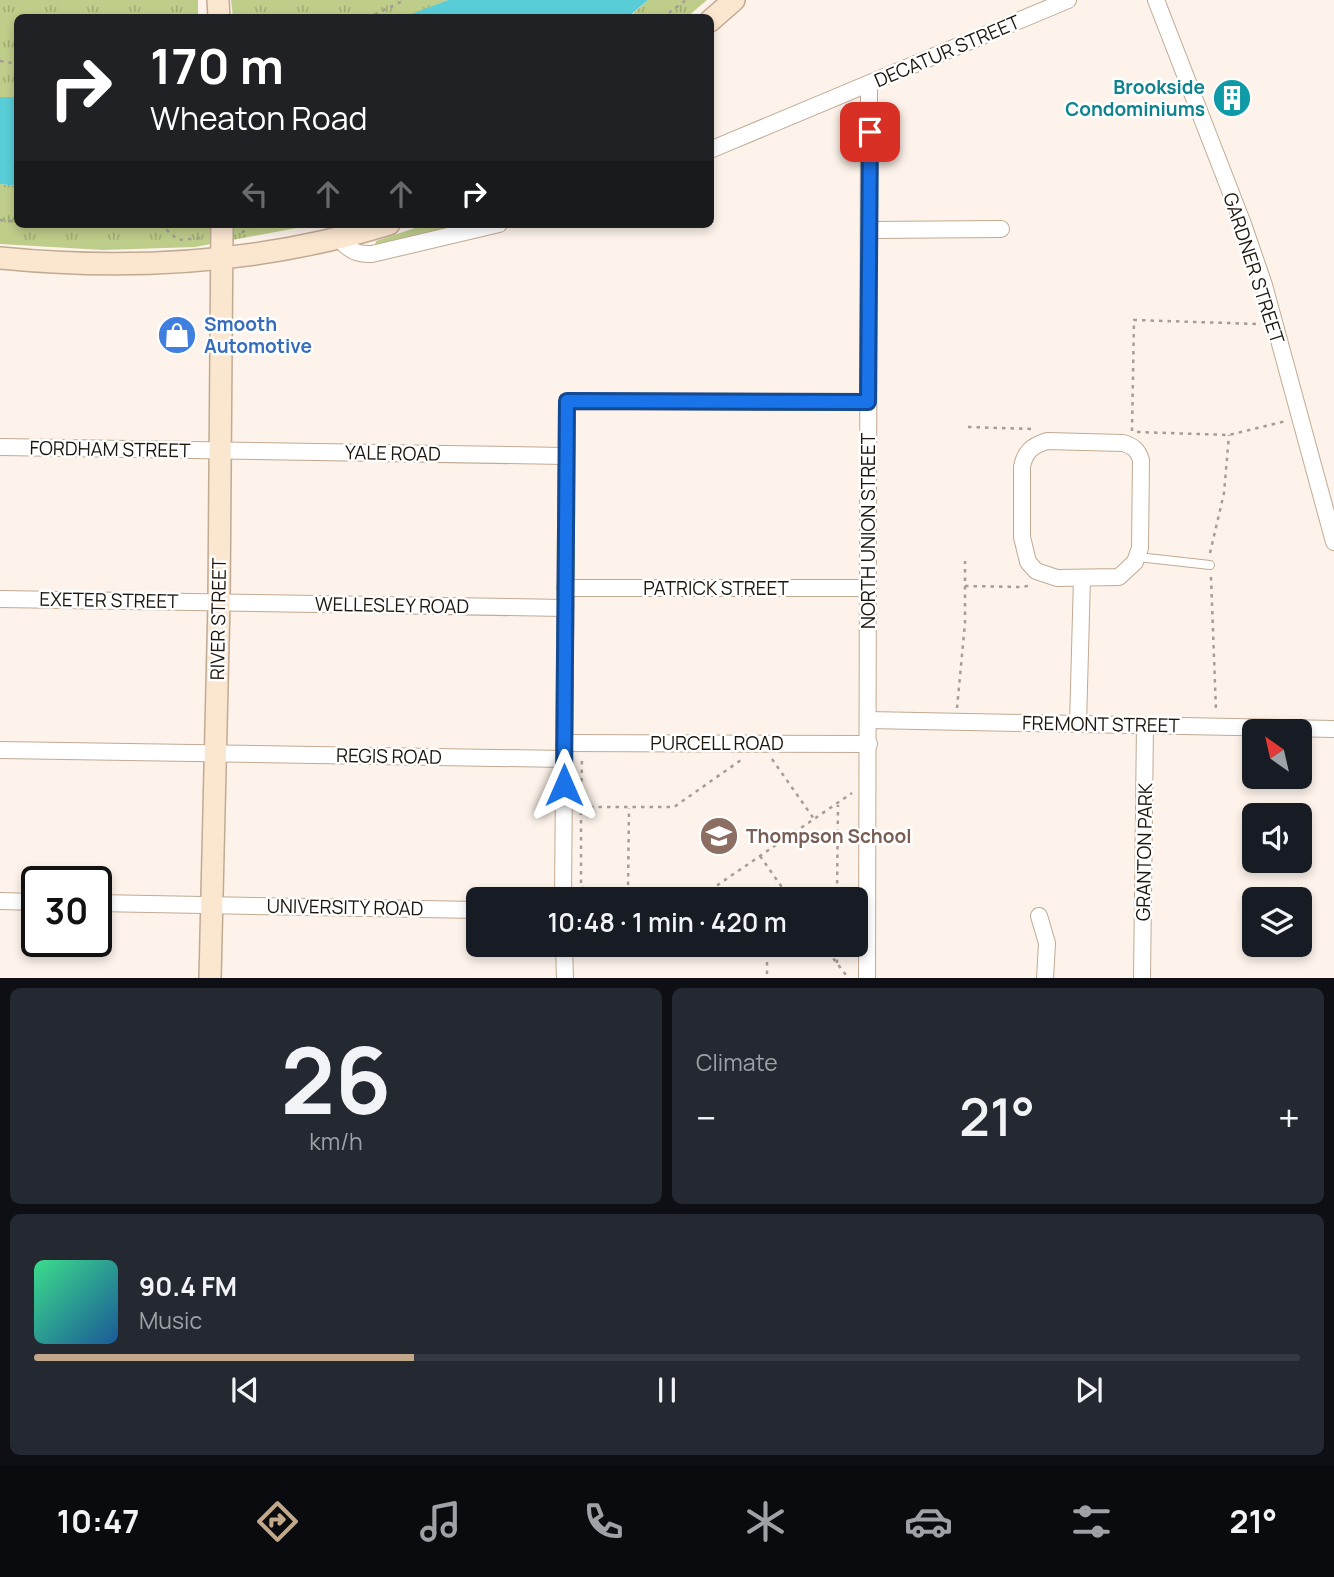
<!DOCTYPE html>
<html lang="en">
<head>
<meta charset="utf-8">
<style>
	:root { --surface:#171b24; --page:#242831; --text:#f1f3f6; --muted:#9ea1a6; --line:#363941; --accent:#c2a88a }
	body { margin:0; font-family:Manrope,sans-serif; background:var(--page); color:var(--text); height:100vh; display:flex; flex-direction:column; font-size:26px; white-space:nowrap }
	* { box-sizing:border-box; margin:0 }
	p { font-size:23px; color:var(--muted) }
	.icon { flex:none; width:38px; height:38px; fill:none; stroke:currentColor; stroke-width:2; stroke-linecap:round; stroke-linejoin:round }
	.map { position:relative; height:978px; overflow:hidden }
	.drawer { display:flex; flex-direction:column; gap:10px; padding:10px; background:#0d0f14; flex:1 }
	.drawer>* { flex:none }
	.top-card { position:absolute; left:14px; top:14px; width:700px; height:214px; border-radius:10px; box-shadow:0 4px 10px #0003; background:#202124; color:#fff; overflow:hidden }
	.needle { width:46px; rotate:326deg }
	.tools { position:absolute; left:1242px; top:719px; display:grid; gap:14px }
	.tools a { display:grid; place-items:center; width:70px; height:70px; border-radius:10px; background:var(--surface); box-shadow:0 4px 10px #0003; font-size:35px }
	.speed { position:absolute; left:21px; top:866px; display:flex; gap:14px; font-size:35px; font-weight:700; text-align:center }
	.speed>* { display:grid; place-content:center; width:91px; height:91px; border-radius:50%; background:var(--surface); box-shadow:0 4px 10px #0003; line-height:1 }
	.speed .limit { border:4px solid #111; border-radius:10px; background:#fff; color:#111 }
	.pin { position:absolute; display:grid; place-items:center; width:60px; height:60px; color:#fff; margin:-30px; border-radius:14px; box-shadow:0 4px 10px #0006 }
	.me { position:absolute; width:77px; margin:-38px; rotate:0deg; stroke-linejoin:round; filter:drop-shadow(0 0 5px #0008) }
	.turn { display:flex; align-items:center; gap:24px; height:147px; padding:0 21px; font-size:32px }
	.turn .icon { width:91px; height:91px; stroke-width:2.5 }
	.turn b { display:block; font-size:49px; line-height:60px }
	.lanes { display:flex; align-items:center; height:66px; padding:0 21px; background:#0003; justify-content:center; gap:35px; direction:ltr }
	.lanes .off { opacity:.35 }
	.big { font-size:52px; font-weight:600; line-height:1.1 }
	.drawer .tile { flex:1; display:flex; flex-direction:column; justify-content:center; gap:10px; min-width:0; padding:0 24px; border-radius:10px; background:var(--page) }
	.drawer .dial { align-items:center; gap:0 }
	.dial b { font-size:91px; line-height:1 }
	.song { display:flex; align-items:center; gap:21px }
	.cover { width:84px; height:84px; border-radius:10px; background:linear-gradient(135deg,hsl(150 70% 55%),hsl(210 70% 35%)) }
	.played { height:7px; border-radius:4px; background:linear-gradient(90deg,var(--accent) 30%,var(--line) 30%) }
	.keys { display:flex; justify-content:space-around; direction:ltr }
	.heat { display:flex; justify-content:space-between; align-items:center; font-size:38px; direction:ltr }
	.drawer .tiles { flex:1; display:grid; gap:10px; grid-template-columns:1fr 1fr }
	.tile:last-child { grid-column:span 2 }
	.trip { position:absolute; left:466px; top:887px; width:402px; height:70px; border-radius:10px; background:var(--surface); box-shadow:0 4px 10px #0003; font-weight:600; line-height:70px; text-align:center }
	.tabs { display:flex; height:112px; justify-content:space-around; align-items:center; background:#090b0e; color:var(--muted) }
	.tabs .icon { width:49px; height:49px }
	.tabs .selected { color:var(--accent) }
	.tabs b { font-size:32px; color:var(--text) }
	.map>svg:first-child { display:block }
</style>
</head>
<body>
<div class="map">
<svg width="1334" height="979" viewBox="0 0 1334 979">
	<defs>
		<pattern id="park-tufts" width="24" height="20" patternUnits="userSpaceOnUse" patternTransform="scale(1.75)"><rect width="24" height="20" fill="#becd8a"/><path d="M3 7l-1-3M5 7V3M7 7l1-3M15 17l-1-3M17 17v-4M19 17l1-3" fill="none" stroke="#a3af76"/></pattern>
	</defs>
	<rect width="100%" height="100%" fill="#fdf3ea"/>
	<path fill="#becd8a" d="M427 224H468L375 245 376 241Z"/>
	<g fill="url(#park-tufts)">
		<path d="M0 0H198V17L18 18 17 97H0Z"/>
		<path d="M231 0H448L403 18 233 17Z"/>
		<path d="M648 0H707L687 17 628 18Z"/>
		<path d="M0 184 17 186 18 224H318L195 247 103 250 0 244Z"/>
	</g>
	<g fill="#58ccd7">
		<path d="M448 0H648L628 17H403Z"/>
		<path d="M0 97H17V186L0 184Z"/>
	</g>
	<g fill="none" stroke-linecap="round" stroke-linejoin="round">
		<g stroke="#c1aa94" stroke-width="10">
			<path id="lane" d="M1138 557 1210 565"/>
		</g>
		<g stroke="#c1aa94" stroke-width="18">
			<g id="street">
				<path d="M1156 0 1243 224 1264 285 1334 542"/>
				<path d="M710 150 1068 0"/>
				<path d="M870 230 1001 229"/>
				<path d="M339 237C347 250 357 255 372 254L499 224"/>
				<path d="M1047 441 1123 443C1133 446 1138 450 1141 460L1140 548 1135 562 1119 577 1057 578 1036 571 1028 562 1022 537V467C1025 451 1032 446 1047 441Z"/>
				<path d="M0 447 565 456"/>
				<path d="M565 588H868"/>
				<path d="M0 599 565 608"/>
				<path d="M868 720 1334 729"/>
				<path d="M1078 724 1082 578"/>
				<path d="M564 743 869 744"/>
				<path d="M0 750 564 759"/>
				<path d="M563 900 567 401 868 402"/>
				<path d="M0 901 37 902"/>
				<path d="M96 903 478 910"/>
				<path d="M1039 916 1047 943 1045 979"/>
				<path d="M564 945 565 979"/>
				<path d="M867 979 869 84"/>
				<path d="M1142 979 1145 725"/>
			</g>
		</g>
		<g stroke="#c1aa94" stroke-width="24">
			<g id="secondary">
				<path d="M218 0 219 18"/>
				<path d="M710 21 734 0"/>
				<path d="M0 258C131 271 263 263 389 224"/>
				<path d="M210 979 219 602 222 224"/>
			</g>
		</g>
		<g stroke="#a69d94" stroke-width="2.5" stroke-dasharray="3.5 5" stroke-linecap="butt">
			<path d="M367 18 405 0"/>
			<path d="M662 18 686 0"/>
			<path d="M0 61 18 64"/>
			<path d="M0 220 18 222"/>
			<path d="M160 224 178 240 201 238"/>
			<path d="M242 233 252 224"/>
			<path d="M968 427 1033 429"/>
			<path d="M1132 431 1134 320 1258 324"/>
			<path d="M1137 432 1229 435 1286 421"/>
			<path d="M1210 553 1224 493 1229 435"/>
			<path d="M1211 577 1216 710"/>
			<path d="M965 586 1023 587 1031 585"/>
			<path d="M957 708 965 623V561"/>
			<path d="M772 759 814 819"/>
			<path d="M581 807 582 758"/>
			<path d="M760 856 791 900"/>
			<path d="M581 888 628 889 629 808"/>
			<path d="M703 895 852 793"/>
			<path d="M703 895 837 894 838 805"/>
			<path d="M581 900V807H674L741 760"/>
			<path d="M767 945V979"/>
			<path d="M823 945 849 979"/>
			<path d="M837 963V945"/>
		</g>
		<use href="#lane" stroke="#fff" stroke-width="8"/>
		<use href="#street" stroke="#fff" stroke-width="16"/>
		<use href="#secondary" stroke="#fbe6d0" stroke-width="21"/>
	</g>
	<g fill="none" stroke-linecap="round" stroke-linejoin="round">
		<g stroke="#114b97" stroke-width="18">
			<path id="route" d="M564 785 567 401 868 402 870 132"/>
		</g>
		<use href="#route" stroke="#1a73e8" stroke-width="12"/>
	</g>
	<defs>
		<g id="building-disc" transform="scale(2.0125)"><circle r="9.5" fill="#0f9aa8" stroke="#fff"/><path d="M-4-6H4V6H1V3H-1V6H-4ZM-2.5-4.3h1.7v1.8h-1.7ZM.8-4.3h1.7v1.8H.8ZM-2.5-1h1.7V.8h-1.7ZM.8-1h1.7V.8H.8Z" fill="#fff"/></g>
		<g id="shop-disc" transform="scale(2.0125)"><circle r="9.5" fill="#3f7fe0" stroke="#fff"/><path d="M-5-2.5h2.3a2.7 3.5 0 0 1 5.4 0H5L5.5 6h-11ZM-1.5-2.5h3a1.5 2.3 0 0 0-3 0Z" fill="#fff"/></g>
		<g id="school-disc" transform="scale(2.0125)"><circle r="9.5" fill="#8d6e63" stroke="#fff"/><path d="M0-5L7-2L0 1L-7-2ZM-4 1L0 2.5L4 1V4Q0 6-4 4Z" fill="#fff"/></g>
	</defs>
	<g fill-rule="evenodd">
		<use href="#building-disc" x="1232" y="98"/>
		<use href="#shop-disc" x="177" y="335"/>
		<use href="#school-disc" x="719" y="836"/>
	</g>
	<g text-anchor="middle" stroke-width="5" stroke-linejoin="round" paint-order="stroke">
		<g font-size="19" fill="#1f170e" stroke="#fff">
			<text transform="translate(947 51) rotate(-23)" y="7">DECATUR STREET</text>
			<text transform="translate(1254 268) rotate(72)" y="7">GARDNER STREET</text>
			<text transform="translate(110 449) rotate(1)" y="7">FORDHAM STREET</text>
			<text transform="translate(393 453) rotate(1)" y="7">YALE ROAD</text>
			<text transform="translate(868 531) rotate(-90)" y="7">NORTH UNION STREET</text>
			<text x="716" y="595">PATRICK STREET</text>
			<text transform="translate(109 600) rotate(1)" y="7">EXETER STREET</text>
			<text transform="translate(392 605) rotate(1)" y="7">WELLESLEY ROAD</text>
			<text transform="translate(218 619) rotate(-89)" y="7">RIVER STREET</text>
			<text transform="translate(1101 724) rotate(1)" y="7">FREMONT STREET</text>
			<text x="717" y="750">PURCELL ROAD</text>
			<text transform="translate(389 756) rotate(1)" y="7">REGIS ROAD</text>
			<text transform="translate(1144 852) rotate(-89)" y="7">GRANTON PARK</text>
			<text transform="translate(345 907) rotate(1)" y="7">UNIVERSITY ROAD</text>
		</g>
		<g font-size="19" font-weight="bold" fill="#0d838f" stroke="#fff" text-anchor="end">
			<text x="1205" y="94">Brookside<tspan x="1205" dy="22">Condominiums</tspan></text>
		</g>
		<g font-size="19" font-weight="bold" fill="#366cbe" stroke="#fff" text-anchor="start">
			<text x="204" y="331">Smooth<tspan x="204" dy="22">Automotive</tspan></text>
		</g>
		<g font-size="19" font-weight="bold" fill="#785e54" stroke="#fff" text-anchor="start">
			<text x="746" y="843">Thompson School</text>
		</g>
	</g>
</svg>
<div class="tools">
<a><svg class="needle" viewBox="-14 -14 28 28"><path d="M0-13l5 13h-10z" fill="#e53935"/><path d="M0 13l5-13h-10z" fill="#9ea1a6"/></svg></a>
<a><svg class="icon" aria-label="sound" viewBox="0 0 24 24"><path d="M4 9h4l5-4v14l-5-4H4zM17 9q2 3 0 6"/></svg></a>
<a><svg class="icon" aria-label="layers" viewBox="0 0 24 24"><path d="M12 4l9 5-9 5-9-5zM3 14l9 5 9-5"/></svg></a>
</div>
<div class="speed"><div class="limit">30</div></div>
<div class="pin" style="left:870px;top:132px;background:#d93025"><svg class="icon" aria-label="arrive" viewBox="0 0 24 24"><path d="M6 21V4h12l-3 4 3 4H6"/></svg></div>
<svg class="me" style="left:564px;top:785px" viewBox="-20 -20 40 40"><path d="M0-17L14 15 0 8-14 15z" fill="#1a73e8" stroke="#fff" stroke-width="4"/></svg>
<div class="trip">10:48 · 1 min · 420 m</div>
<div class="top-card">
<div class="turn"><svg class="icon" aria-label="right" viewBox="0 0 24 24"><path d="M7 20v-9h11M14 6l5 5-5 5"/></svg><div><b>170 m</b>Wheaton Road</div></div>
<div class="lanes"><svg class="icon off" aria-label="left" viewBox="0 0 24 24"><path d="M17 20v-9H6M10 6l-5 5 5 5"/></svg><svg class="icon off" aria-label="ahead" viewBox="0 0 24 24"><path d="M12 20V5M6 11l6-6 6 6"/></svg><svg class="icon off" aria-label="ahead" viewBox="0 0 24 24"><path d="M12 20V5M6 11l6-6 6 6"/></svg><svg class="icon" aria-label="right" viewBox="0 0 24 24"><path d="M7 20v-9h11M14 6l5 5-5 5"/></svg></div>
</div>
</div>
<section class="drawer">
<div class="tiles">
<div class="tile dial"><b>26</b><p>km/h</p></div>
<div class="tile"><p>Climate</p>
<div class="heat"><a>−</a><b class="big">21°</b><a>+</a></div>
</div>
<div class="tile">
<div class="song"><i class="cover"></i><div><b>90.4 FM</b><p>Music</p></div></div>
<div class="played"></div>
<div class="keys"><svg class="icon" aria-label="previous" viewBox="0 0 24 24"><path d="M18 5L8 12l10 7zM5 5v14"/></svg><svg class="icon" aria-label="pause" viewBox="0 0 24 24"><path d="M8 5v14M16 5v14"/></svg><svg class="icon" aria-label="next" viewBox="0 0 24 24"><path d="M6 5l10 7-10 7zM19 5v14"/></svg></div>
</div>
</div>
</section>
<nav class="tabs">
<b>10:47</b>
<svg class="icon selected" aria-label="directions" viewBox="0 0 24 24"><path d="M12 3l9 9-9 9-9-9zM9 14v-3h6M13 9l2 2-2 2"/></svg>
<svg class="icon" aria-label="music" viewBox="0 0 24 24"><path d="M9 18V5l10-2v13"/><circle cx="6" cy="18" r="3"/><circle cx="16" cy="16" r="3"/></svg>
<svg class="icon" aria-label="phone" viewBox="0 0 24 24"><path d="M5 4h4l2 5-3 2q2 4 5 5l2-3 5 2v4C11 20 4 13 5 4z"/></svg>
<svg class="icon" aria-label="climate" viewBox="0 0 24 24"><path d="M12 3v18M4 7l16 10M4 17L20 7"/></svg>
<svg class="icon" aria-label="car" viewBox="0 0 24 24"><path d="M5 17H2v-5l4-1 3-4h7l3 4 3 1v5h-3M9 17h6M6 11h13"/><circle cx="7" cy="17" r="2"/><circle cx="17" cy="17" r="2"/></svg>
<svg class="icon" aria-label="filters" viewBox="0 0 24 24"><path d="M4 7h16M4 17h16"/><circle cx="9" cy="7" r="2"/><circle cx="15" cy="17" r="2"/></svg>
<b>21°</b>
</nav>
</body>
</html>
